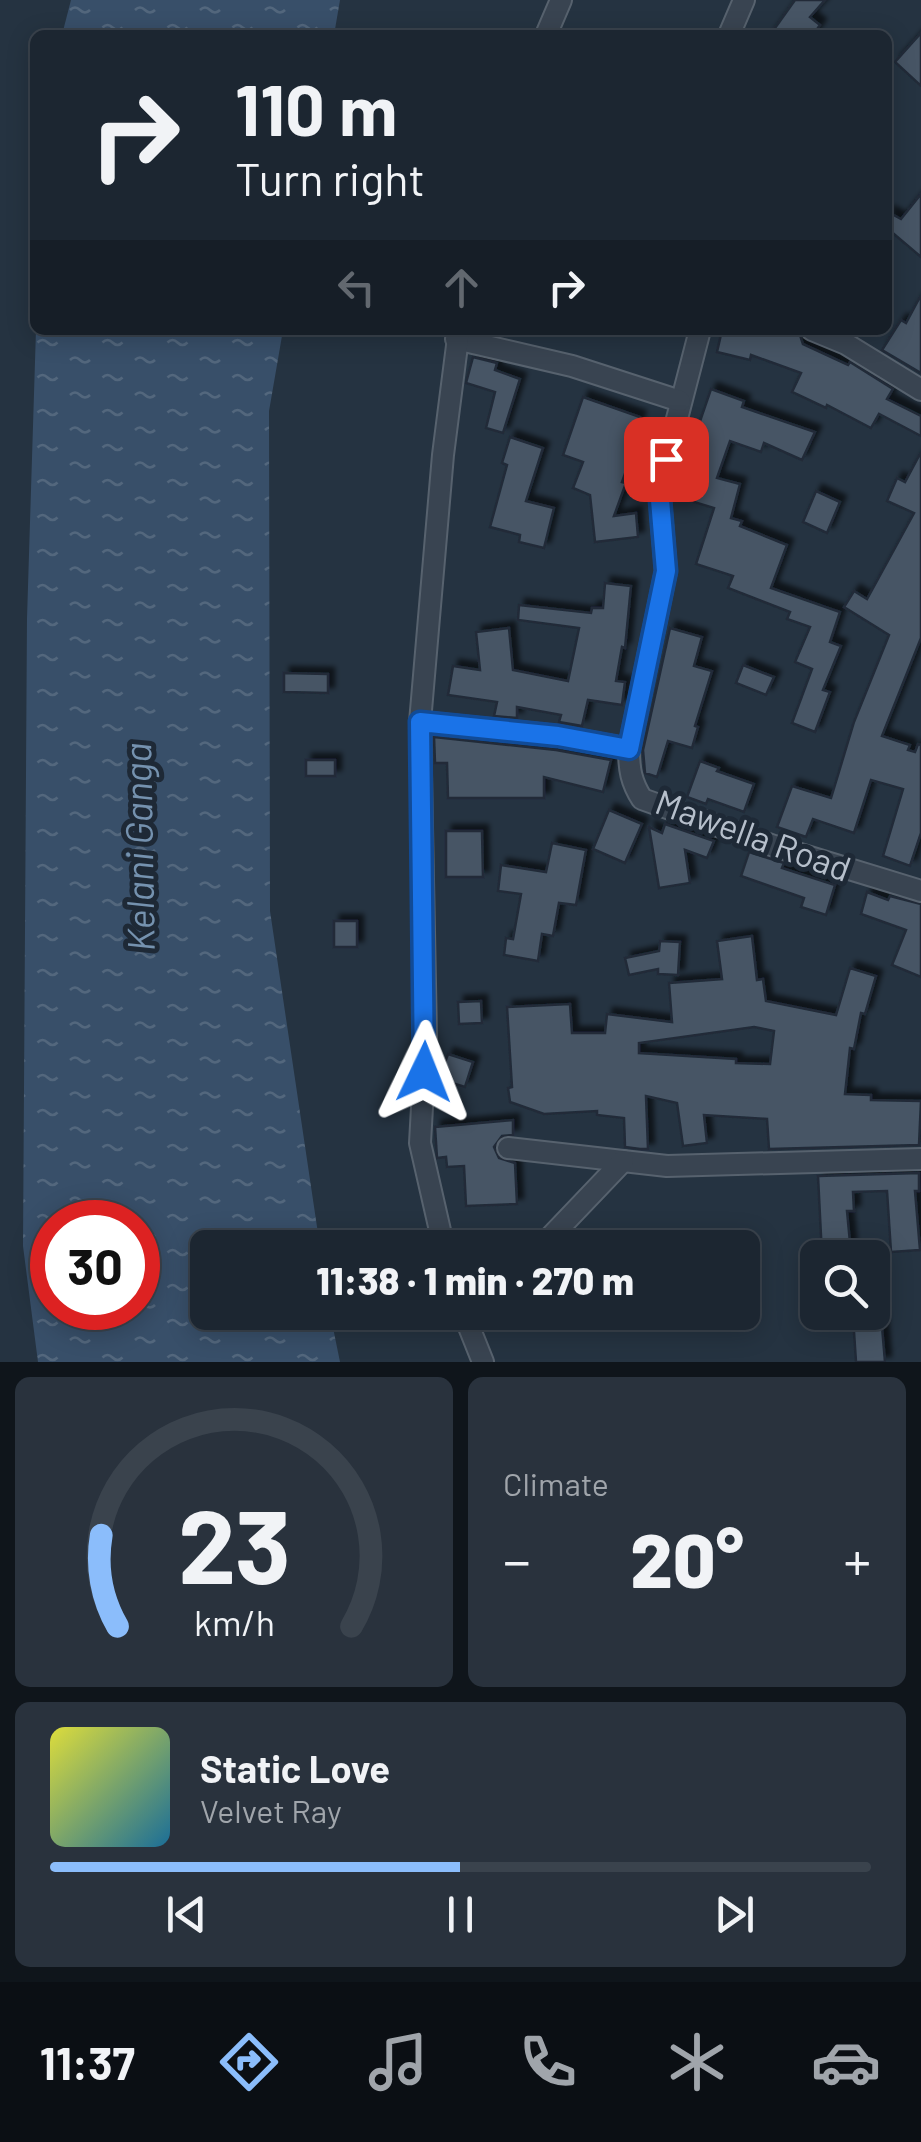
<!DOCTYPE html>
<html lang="en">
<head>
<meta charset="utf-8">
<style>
	:root { --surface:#1c2631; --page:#29323d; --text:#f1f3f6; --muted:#a0a5ab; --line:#3a434d; --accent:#8bbdfb }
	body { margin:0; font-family:Barlow,sans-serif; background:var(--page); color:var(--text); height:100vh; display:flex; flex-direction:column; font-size:38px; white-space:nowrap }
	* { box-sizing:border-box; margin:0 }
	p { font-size:32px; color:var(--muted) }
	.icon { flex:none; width:55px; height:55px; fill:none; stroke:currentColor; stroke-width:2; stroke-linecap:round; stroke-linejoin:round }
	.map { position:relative; height:1362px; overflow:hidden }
	.drawer { display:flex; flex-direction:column; gap:15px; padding:15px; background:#0f151b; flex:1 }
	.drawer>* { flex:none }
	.banner { position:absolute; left:30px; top:30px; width:862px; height:305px; border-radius:15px; box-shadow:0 5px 25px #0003,0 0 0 2px var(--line); background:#1c2631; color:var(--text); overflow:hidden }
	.fabs { position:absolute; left:800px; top:1240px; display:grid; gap:20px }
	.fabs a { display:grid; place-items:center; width:90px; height:90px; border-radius:15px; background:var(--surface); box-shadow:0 5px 25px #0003,0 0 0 2px var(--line); font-size:50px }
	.speed { position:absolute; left:30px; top:1200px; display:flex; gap:20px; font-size:50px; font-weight:700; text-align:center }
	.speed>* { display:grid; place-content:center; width:130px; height:130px; border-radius:50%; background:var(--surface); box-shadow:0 5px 25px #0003,0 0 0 2px var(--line); line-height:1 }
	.speed .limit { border:15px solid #d22; background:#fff; color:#111 }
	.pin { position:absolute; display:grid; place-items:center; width:85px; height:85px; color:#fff; margin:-42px; border-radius:20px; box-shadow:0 5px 15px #0006 }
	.me { position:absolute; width:110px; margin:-55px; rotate:2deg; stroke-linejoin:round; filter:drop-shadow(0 0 8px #0008) }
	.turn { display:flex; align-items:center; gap:35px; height:210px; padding:0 40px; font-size:45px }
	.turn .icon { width:130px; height:130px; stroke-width:2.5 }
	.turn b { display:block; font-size:70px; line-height:85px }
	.lanes { display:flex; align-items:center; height:95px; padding:0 40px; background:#0003; justify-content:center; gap:50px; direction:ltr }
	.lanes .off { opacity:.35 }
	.big { font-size:75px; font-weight:800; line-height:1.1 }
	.drawer .card { flex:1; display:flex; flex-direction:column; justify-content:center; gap:15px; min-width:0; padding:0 35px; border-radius:15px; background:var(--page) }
	.drawer .dial { align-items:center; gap:0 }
	.dial svg { height:260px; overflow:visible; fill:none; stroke:var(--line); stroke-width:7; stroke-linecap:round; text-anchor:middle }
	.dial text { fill:var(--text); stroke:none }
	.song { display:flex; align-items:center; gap:30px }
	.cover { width:120px; height:120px; border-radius:15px; background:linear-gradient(135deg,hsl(60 70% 55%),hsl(200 70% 35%)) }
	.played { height:10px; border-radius:5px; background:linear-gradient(90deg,var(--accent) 50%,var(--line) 50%) }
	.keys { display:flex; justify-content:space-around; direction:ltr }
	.heat { display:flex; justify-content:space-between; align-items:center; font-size:55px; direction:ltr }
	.drawer .tiles { flex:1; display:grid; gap:15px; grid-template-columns:1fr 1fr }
	.card:last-child { grid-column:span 2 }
	.trip { position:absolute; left:190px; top:1230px; width:570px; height:100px; border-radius:15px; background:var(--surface); box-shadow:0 5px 25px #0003,0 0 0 2px var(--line); font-weight:800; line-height:100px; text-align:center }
	.dock { display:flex; height:160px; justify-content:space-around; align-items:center; background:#0b0f14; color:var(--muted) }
	.dock .icon { width:70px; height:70px }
	.dock .active { color:var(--accent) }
	.dock b { font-size:45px; color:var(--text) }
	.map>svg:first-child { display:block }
</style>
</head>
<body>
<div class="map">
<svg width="921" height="1362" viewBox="0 0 921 1362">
	<defs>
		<pattern id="water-ripples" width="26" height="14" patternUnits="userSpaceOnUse" patternTransform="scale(2.5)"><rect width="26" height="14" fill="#384f69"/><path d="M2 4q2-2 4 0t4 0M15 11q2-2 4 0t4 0" fill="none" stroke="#53677d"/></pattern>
		<filter id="shadow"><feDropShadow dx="6" dy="-6" stdDeviation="2.5" flood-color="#0009"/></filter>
	</defs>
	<rect width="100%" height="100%" fill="#253341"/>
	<g fill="url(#water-ripples)" fill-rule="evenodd">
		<path d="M71 0H340L334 35H62Z"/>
		<path d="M36 330H283L269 411 270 911 320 1247 208 1248V1312L330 1313 340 1362H38L23 1246 27 619ZM52 1222H138V1308H52Z"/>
	</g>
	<g fill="#465565" stroke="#202b38" stroke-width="2.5" fill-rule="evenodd" filter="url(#shadow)">
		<path d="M795 0H825L810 17 820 25 813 35H770Z"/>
		<path d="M921 33V86L895 62Z"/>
		<path d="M921 194V257L888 229V212L901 219Z"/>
		<path d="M921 295V373L882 350 901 320 906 323Z"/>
		<path d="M722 330H785L800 335 803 344 848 365 850 362 893 389 887 399 921 416V436L879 414 871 428 827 405 826 408 792 392 801 373 751 355 750 360 717 352Z"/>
		<path d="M473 357 497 363 495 370 520 379 503 433 486 428 495 392 466 383Z"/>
		<path d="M711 389 744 401 742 407 815 432 802 460 764 443 761 452 730 441 717 478 740 484 731 518 742 521 740 526 787 545 771 588 840 612 830 642 841 646 823 690 830 692 815 732 792 723 812 669 795 662 810 627 787 619 790 612 728 588 733 576 696 564 714 508 694 502 698 488 675 481 680 464 685 465Z"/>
		<path d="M583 397 640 417 627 452 632 454 622 482 626 483 614 516 636 513 638 537 595 542 590 495 573 488 583 462 563 455Z"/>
		<path d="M510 437 543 448 526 501 554 508 544 548 519 542 520 535 490 527 507 465 502 463Z"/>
		<path d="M921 452V638L882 736 910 745 908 750 915 752 918 744 921 745V833L910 866 883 856 903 789 871 780 854 833 813 819 806 837 777 827 792 786 831 798 854 722 889 635 844 607 854 591 867 599 914 513 887 501 897 478 905 482Z"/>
		<path d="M816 491 840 502 827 533 803 522Z"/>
		<path d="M605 583 631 586 625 648 622 647 616 681 625 682 622 705 588 700 582 726 559 722 561 715 517 707V718L494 716 497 702 448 695 453 666 480 670 476 632 509 628 513 670 568 681 579 628 518 620 519 605 591 613 592 608H603Z"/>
		<path d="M670 628 702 637 694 666 712 671 695 726 698 727 692 748 668 741 657 777 645 773 643 750Z"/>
		<path d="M743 665 774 677 766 695 736 683Z"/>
		<path d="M284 673 328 674V693L284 692Z"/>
		<path d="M434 737 556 750 611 760 603 792 544 777V798H448L447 763H435Z"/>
		<rect x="306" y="760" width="29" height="16"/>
		<path d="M700 761 719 768 717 771 754 784 744 812 708 799 706 804 687 797Z"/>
		<path d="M609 810 642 824 625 863 593 849Z"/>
		<path d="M665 824 714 841 707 858 685 850 690 883 659 888 649 827 662 833Z"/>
		<path d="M446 831H482L483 877H446Z"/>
		<path d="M552 843 586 850 576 905 559 903 553 936 542 934 538 961 504 955 506 938 513 939 521 894 498 891 501 865 546 872Z"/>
		<path d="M749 852 784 863 782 868 835 885 826 915 801 907 804 898 741 876Z"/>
		<path d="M867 892 888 900 890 896 921 904V977L892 965 906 930 861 914Z"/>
		<rect x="334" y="921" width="23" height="26"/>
		<path d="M752 936 757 980 763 979 766 1001 836 1015 850 968 876 976 865 1014 861 1013 854 1049 850 1048 845 1094 871 1095V1100L921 1101 919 1145 769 1149 767 1119 704 1115 707 1143 683 1146 677 1103 646 1096 648 1149H640L625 1147 624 1118 597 1115V1111L544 1114 510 1102 508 1088 512 1087 507 1007 570 1004 572 1033H605L607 1014 672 1022 669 983 722 979 717 941ZM754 1027 774 1031 770 1064 736 1063V1059L639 1053V1043Z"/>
		<path d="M660 941 680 942 678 975 658 974V969L629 975 625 958 659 951Z"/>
		<path d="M481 1001 482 1023 459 1024 458 1002Z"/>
		<path d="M448 1054 473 1062 465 1087 439 1079Z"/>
		<path d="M513 1120V1135L502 1136 494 1147 499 1158 515 1163 517 1204 466 1206 464 1166 447 1167 446 1157 437 1158 435 1127Z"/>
		<path d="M919 1173V1191H915L920 1250 891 1252 887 1191 853 1192 854 1211H847L851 1253 822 1256 818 1176Z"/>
		<path d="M881 1315 885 1362H856L853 1317Z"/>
	</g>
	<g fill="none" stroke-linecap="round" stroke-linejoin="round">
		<g stroke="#57626e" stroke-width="24">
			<g id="minor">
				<path d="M546 35 561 0"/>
				<path d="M729 35 744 0"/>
				<path d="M700 330 659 488 666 571 629 749C629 769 631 782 642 799L774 846 921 891"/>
				<path d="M812 330 846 344 921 390"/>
				<path d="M456 339 572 366 680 401"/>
				<path d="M420 722 558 736 629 749"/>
				<path d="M508 1148 667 1166 921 1159"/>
				<path d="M444 1248 420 1143 426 1036 420 722 443 455 459 330"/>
				<path d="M540 1248 623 1161"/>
				<path d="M463 1312 483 1362"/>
			</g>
		</g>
		<use href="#minor" stroke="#394451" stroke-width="20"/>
	</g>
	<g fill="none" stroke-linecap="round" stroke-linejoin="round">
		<g stroke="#114b97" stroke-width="25">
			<path id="route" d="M424 1072 420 722 558 736 629 749 666 571 659 488 666 459"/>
		</g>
		<use href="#route" stroke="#1a73e8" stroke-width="18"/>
	</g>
	<g text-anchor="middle" stroke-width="10" stroke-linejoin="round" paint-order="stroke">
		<g font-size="35" fill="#b6bfcb" stroke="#1e2936">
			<text transform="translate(753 836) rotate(20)" y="12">Mawella Road</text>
		</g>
		<g font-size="38" font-style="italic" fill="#7592af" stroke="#1e2936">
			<text transform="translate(140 847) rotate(-91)" y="13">Kelani Ganga</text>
		</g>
	</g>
</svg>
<div class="fabs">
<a><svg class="icon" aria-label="search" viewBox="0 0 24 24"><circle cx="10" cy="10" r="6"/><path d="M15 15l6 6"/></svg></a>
</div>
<div class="speed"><div class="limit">30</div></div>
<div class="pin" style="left:666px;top:459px;background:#d93025"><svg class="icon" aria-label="arrive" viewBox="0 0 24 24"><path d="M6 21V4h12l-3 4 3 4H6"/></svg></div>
<svg class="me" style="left:424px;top:1072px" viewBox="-20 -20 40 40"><path d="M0-17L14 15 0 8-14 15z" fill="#1a73e8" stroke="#fff" stroke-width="4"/></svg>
<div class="trip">11:38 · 1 min · 270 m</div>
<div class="banner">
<div class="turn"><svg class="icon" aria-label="right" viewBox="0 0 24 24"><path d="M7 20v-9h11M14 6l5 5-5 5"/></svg><div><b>110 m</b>Turn right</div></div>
<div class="lanes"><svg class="icon off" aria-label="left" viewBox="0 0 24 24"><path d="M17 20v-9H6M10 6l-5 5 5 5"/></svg><svg class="icon off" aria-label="ahead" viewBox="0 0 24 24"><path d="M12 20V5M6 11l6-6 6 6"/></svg><svg class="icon" aria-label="right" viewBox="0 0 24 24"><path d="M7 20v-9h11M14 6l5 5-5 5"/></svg></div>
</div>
</div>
<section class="drawer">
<div class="tiles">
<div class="card dial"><svg viewBox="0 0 100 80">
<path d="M14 69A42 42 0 1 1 86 69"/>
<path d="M14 69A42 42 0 0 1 9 41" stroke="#8bbdfb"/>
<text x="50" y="56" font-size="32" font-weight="700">23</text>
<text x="50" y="72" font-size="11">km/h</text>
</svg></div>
<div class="card"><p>Climate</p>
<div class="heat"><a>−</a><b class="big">20°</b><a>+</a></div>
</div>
<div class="card">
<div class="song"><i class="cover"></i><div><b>Static Love</b><p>Velvet Ray</p></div></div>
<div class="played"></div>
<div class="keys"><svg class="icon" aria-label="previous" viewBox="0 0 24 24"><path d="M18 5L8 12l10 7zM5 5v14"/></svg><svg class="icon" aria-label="pause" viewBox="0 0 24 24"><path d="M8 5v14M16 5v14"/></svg><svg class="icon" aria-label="next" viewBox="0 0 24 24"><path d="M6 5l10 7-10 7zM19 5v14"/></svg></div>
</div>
</div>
</section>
<nav class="dock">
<b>11:37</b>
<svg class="icon active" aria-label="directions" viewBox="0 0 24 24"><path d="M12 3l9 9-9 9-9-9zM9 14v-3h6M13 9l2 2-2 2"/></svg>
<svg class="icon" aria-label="music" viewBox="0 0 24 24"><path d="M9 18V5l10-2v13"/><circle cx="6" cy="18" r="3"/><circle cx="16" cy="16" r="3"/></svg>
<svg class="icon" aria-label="phone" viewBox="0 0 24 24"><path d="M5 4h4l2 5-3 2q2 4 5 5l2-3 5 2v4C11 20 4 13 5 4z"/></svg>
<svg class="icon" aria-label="climate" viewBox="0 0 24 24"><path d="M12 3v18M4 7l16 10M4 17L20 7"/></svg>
<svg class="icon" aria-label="car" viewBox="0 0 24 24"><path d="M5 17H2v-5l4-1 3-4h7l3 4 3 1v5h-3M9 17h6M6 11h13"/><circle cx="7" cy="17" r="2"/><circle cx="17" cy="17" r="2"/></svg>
</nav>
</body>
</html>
